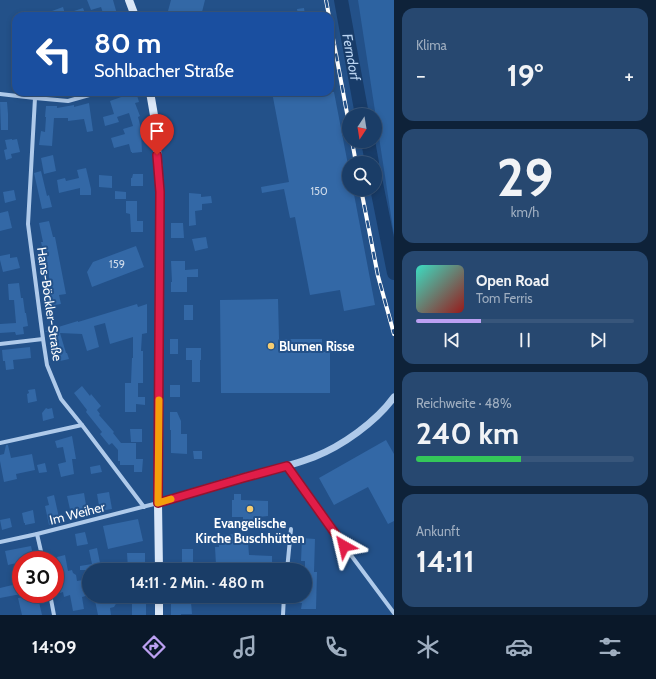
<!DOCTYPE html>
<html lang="de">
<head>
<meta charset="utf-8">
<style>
	:root { --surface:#1a3d67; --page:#274870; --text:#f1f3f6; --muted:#9faec0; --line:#38567b; --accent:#bca0f2 }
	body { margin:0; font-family:Cabin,sans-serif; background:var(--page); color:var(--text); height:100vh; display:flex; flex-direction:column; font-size:15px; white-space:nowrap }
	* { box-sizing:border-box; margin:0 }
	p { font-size:13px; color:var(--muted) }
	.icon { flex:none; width:22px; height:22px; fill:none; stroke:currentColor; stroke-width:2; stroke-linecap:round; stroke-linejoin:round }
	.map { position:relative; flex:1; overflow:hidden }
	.details { display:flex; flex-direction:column; gap:8px; padding:8px; background:#0e2239; width:262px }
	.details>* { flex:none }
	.top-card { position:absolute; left:12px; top:12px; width:322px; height:84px; border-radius:12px; box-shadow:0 2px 6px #0003,0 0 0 1px var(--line); background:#1a4fa0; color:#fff; overflow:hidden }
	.needle { width:26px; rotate:192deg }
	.fabs { position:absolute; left:342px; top:108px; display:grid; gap:8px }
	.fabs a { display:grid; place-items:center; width:40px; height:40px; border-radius:50%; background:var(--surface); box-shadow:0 2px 6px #0003,0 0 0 1px var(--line); font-size:20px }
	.speed { position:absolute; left:12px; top:551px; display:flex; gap:8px; font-size:20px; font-weight:700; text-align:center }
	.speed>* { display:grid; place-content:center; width:52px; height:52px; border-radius:50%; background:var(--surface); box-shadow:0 2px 6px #0003,0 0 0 1px var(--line); line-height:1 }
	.speed .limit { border:6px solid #d22; background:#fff; color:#111 }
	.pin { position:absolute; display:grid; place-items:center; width:34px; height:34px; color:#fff; margin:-41px -17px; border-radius:50% 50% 50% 0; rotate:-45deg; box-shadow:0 0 4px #0007 }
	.pin .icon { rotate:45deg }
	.me { position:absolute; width:44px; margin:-22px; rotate:323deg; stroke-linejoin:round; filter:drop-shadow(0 0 3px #0008) }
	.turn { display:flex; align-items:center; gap:14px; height:84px; padding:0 16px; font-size:18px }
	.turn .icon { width:52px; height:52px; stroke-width:2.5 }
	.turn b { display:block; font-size:28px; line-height:34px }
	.big { font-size:30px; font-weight:700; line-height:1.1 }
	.details .widget { flex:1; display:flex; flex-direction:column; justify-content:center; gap:6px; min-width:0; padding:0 14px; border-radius:12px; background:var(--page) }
	.details .dial { align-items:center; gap:0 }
	.dial b { font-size:52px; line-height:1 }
	.song { display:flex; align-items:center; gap:12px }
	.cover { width:48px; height:48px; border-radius:6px; background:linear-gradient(135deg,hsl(170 70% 55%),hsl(0 70% 35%)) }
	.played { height:4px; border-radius:2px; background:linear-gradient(90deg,var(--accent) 30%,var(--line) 30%) }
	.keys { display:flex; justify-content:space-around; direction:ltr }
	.heat { display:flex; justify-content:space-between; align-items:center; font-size:22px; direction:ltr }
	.charge { height:6px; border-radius:3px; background:linear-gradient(90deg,#34c759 48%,var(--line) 0) }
	.trip { position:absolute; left:82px; top:563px; width:230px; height:40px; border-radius:20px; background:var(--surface); box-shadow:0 2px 6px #0003,0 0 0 1px var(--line); font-weight:700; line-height:40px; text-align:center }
	.menu { display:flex; height:64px; justify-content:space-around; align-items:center; background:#0a1829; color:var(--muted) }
	.menu .icon { width:28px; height:28px }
	.menu .on { color:var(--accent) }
	.menu b { font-size:18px; color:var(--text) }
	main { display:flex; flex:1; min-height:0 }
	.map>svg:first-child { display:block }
</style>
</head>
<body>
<main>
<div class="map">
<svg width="394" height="615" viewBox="0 0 394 615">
	<rect width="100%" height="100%" fill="#235189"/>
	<path fill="#2d63a1" d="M358 0H394V235Z"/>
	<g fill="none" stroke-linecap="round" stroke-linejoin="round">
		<g stroke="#183c69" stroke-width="14">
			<path id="s1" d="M341 0 362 115"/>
			<path d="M368 141 372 163"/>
			<path d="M375 178 394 273"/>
		</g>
	</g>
	<g fill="#3368a6">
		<path d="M87 0H113L117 14 111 16H104L101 7 91 10Z"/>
		<path d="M171 0H205L201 16H186L168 11Z"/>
		<path d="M63 7 65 14 83 8 86 16H41V15Z"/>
		<path d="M304 8 305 15 298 16 297 9Z"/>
		<path d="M127 92H136L139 102 135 103 140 116 138 117 142 132H141L142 152 132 153V152H131L129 144 114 148 111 138 125 134 123 129 133 126 129 113 117 117 119 122 105 126 103 117 114 114 110 101 124 96 123 93Z"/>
		<path d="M272 92H334L349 170V189H353L375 305 344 311 340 290 310 295 295 217 290 218 284 189 262 193 261 187 289 182Z"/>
		<path d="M0 102H7L8 114V130H1Z"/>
		<path d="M89 103 93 131 87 132 84 119 68 121V118H54L52 146 39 145 41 131 45 132 46 117H45L46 106H57V108L74 105V107Z"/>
		<path d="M12 139V140L17 139 20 152 11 154 12 158 6 160 4 150 7 149 5 140Z"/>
		<path d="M53 155 56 171 44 174 41 158Z"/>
		<path d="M86 168 91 189V195H80V188L59 193 57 180 65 178 66 181 79 178 77 170Z"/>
		<path d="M41 171 47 196 49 195 52 207 42 209 34 173Z"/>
		<path d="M133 174H143V186H131V178H132Z"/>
		<path d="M99 175 112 176V188L99 187Z"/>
		<path d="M14 190 16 200 5 203 3 192Z"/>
		<path d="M115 191 126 192V199H115Z"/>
		<path d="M189 193 201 194V197L211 196 212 203 202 204V210L195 211 196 225 189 226Z"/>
		<path d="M126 201H137V221H143V232H131L130 214 126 213Z"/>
		<path d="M8 211 12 228 0 231V213Z"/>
		<path d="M49 221 53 237H55L66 294 59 295 61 304 48 306 45 285H51L41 242H43L39 223Z"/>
		<path d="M171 223H183L184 238H171Z"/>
		<path d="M206 237 208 248 195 251 192 239Z"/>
		<path d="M136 246 144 267 92 287 87 272 93 262Z"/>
		<path d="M10 254V258L17 257 20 268 3 272 0 260V256Z"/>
		<path d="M171 261H185V270L198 269V277H187V292H171V282H172Z"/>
		<path d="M19 283 21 298H23L25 313H26L28 326 23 327 24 334 16 335 15 332 0 333V324L16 323 14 300H9L8 284Z"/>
		<path d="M278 299 279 339H322V352H330V393H221L220 300Z"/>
		<path d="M137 304 138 307 147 304V333L142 334 141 351H143V383H138V397H145V405L136 404V412H125V383H131L132 358H133V337L110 344 105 323 94 326 99 347 87 351 82 334 60 333 66 353H67L69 359 56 362 51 347 54 346 52 333V332H46L45 331 78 321V322Z"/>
		<rect x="184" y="305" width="9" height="15"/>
		<rect x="170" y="339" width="8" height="15"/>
		<path d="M30 347 31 358 13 360 14 369 6 370 5 361H3L2 350Z"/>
		<path d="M186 348H201V360H200V382H192V360H186Z"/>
		<rect x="170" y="385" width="10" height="12"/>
		<path d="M82 386 90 396 91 394 101 406 97 410 100 414 99 415 114 432 113 433 121 443H136V459H143L142 472H134V465H120V461H118V450L112 443 109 445 100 434 102 432 86 412 87 410 74 393Z"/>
		<path d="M35 389 37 401 28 403 27 394 29 393 28 390Z"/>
		<path d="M46 408 48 409 52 408 54 418 43 421 42 413Z"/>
		<path d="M170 412H177L181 421V434H187V454L171 453V430H170Z"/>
		<path d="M130 429H142V442H131Z"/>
		<path d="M72 436 76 459H72L74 474 61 477 58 464 66 462 63 447 57 448 55 441Z"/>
		<path d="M386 440 394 454V521L388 524 368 487 334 505 319 478Z"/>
		<path d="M6 445H8L11 458 32 454 35 470 16 474 17 479 4 482 0 461V455L4 454Z"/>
		<path d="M193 451H202V459H194Z"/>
		<path d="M45 463 47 472 39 473 37 465Z"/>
		<path d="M100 465 102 472 91 474 90 467Z"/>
		<path d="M109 492 112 509 100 511 97 494Z"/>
		<path d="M84 493 87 511H84V513L75 514 74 513 71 514 67 496Z"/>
		<path d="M234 494H241V500L268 501V516L259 517V524H243V517H232V500H234Z"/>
		<path d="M54 495 60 522 49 525 45 506 49 505 47 497Z"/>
		<path d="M33 510 35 523 25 525V523H24L22 513Z"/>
		<path d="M10 518 12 527 2 530 0 520Z"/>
		<path d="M138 519 143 541 108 549 103 526Z"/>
		<path d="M85 532 88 544 77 546 75 534Z"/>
		<path d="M239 534V543L248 542 249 555 272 556V565L260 566V570H254V563L216 565 215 547H219V535Z"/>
		<path d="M302 538 315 539 314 572H317L316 609H301L302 603H298V596H305V561H301Z"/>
		<path d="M31 546 34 560H20L21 562 8 565 5 551Z"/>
		<path d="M97 548 100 563 106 562 107 570H80V566L92 564 89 550Z"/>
		<rect x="182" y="549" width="11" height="15"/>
		<path d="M127 553H145V570H128Z"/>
		<path d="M65 555 68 571 72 570 73 573 76 575 77 581 89 579V595L82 597 84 609 73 611 70 595 64 597 63 592 60 593 57 574 61 573 57 557Z"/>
		<path d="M21 583V594L0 598V588Z"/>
		<path d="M33 595 36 597 38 602H39L42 615H22L18 598Z"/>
		<path d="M94 596H106L107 601 119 599 114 607 110 608 111 615H98Z"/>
		<path d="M132 596H137L139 604H146V615H132Z"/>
		<path d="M171 602H191L192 614H181V615H171Z"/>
	</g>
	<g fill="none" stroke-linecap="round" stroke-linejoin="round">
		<g stroke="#afcaea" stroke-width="4">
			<path d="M0 94 35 98 68 101 100 92"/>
			<path d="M35 98 28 224 43 339 47 365 61 399 82 425 144 507"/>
			<path d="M0 344 43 339"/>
			<path d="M0 443 82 425"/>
			<path d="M287 466 327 523 394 613"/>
			<path d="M37 534 43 560"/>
			<path d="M0 542 37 534 158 503"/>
			<path d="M287 570 291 529"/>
			<path d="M50 594 54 615"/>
			<path d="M283 615 284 596"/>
		</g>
		<path stroke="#afcaea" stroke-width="7" d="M158 503C186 494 215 485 243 477 267 471 291 466 314 457 342 446 376 422 394 397"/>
		<g stroke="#dae7f8" stroke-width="8">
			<path d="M129 0 135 16"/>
			<path d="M150 92 155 121 160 191 158 503 159 570"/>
			<path d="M159 596V615"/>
		</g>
		<g stroke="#fff" stroke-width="4">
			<g id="rail">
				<path d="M326 0 329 16"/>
				<path d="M330 22 349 124"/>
				<path d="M352 141 356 163"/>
				<path d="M361 189 378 276 394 334"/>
			</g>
		</g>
		<use href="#rail" stroke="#235189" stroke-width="2.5" stroke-dasharray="8" stroke-linecap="butt"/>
	</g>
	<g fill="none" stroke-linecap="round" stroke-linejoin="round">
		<g stroke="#92132f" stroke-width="10">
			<path id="route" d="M157 155 160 192 158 503 243 478 287 466 344 546"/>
		</g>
		<use href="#route" stroke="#e11d48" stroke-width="7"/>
		<path stroke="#f59e0b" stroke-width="7" d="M159 400 158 503 171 499"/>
	</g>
	<g fill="#f6cd71" stroke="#235189" stroke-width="1.5">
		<circle cx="271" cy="346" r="4"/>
		<circle cx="250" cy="509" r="4"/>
	</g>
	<g text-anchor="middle" stroke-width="4" stroke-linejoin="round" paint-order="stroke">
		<g font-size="11" fill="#ccd9e9">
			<text x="319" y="195">150</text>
			<text x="117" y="268">159</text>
		</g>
		<g font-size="13" fill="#fff" stroke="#235189">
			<text transform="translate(50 304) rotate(82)" y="5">Hans-Böckler-Straße</text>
			<text transform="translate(77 513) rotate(-14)" y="5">Im Weiher</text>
		</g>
		<g font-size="13" font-weight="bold" fill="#fff" stroke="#235189" text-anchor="start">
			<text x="279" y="351">Blumen Risse</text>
			<text x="250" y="528" text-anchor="middle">Evangelische<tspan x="250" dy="15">Kirche Buschhütten</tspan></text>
		</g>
		<g font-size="14" font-style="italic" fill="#bad4f1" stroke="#235189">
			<text dy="5" stroke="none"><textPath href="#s1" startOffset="58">Ferndorf</textPath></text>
		</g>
	</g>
</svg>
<div class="fabs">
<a><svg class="needle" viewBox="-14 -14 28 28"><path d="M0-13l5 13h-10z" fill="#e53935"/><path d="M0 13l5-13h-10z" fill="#9faec0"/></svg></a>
<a><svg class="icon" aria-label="search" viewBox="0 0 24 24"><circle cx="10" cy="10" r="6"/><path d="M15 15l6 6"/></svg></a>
</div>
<div class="speed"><div class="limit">30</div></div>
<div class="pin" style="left:157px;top:155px;background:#d93025"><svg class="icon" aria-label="arrive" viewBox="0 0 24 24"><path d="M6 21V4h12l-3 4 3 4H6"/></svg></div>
<svg class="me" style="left:344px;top:546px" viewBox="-20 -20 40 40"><path d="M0-17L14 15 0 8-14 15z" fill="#e11d48" stroke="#fff" stroke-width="4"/></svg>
<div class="trip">14:11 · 2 Min. · 480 m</div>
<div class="top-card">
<div class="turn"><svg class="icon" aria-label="left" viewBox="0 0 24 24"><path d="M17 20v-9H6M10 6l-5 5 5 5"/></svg><div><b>80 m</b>Sohlbacher Straße</div></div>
</div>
</div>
<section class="details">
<div class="widget"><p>Klima</p>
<div class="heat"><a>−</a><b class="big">19°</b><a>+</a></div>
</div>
<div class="widget dial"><b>29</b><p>km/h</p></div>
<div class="widget">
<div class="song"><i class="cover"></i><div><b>Open Road</b><p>Tom Ferris</p></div></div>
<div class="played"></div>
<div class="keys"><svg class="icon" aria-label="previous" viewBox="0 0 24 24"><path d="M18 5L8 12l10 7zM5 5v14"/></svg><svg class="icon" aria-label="pause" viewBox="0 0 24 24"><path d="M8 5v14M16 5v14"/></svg><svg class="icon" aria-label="next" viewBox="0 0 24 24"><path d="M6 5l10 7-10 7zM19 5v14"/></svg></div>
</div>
<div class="widget"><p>Reichweite · 48%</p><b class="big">240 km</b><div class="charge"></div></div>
<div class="widget"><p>Ankunft</p><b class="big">14:11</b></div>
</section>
</main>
<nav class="menu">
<b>14:09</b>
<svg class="icon on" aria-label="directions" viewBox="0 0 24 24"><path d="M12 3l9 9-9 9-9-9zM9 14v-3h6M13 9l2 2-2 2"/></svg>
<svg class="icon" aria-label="music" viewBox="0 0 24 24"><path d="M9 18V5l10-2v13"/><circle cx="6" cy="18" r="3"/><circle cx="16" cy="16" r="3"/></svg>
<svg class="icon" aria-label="phone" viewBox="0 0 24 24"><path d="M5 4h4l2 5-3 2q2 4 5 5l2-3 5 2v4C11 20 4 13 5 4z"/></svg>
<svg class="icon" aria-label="climate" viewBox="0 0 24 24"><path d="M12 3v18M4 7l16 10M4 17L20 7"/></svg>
<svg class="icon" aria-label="car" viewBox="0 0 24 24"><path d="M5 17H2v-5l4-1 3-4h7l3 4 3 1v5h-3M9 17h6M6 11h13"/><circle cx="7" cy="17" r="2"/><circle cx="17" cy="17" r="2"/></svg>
<svg class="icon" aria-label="filters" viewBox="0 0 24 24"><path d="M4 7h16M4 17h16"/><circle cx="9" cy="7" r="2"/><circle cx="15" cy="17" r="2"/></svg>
</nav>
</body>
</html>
